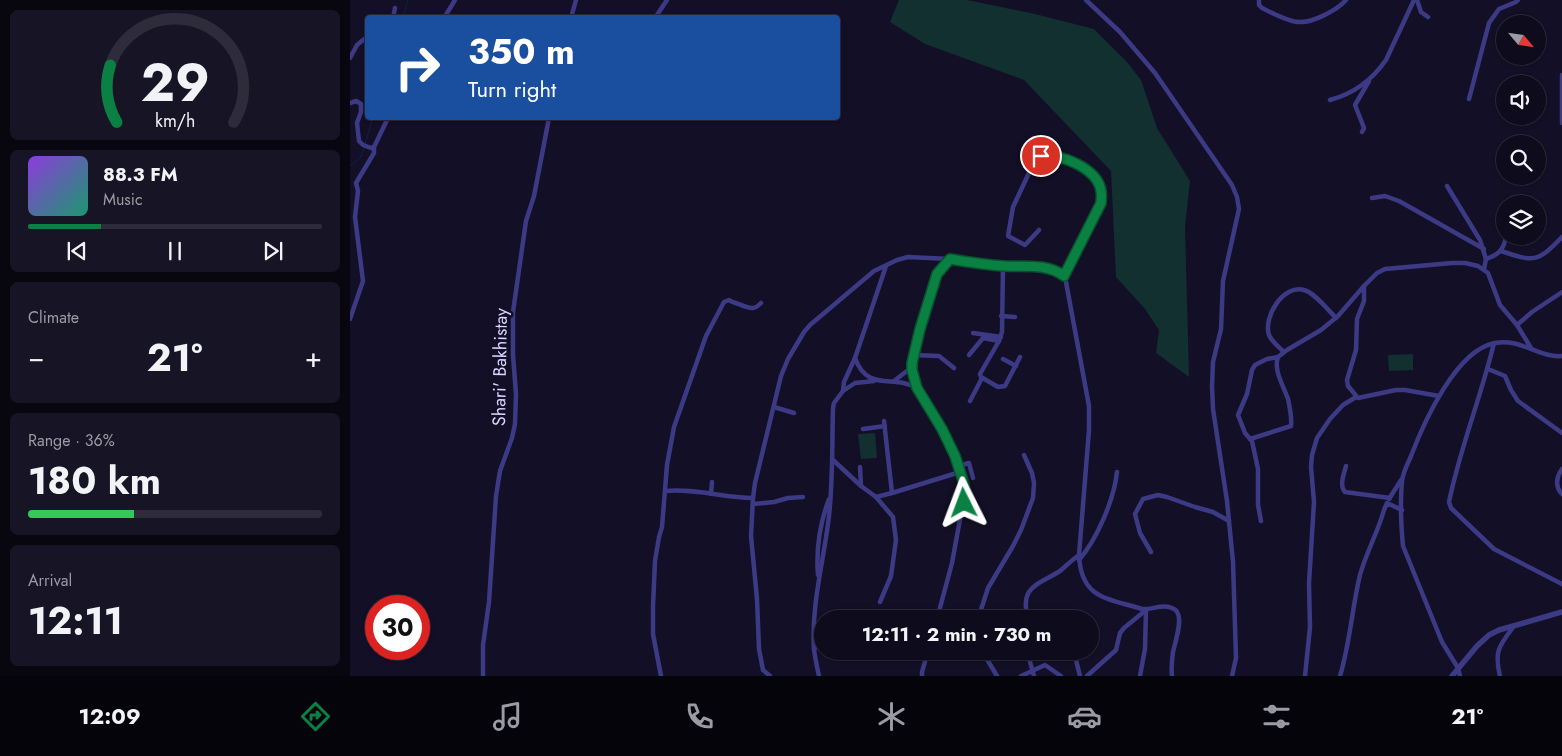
<!DOCTYPE html>
<html lang="en">
<head>
<meta charset="utf-8">
<style>
	:root { --surface:#0e0b1c; --page:#171425; --text:#f1f3f6; --muted:#9b9ba3; --line:#2e2b3b; --accent:#0b8043 }
	body { margin:0; font-family:Jost,sans-serif; background:var(--page); color:var(--text); height:100vh; display:flex; flex-direction:column; font-size:19px; white-space:nowrap }
	* { box-sizing:border-box; margin:0 }
	p { font-size:16px; color:var(--muted) }
	.icon { flex:none; width:28px; height:28px; fill:none; stroke:currentColor; stroke-width:2; stroke-linecap:round; stroke-linejoin:round }
	.map { position:relative; flex:1; overflow:hidden }
	.panel { display:flex; flex-direction:column; gap:10px; padding:10px; background:#08060f; width:350px }
	.panel>* { flex:none }
	.banner { position:absolute; left:15px; top:15px; width:475px; height:105px; border-radius:5px; box-shadow:0 1px 4px #0004,0 0 0 1px var(--line); background:#1a4fa0; color:#fff; overflow:hidden }
	.needle { width:32px; rotate:119deg }
	.fabs { position:absolute; left:1146px; top:15px; display:grid; gap:10px }
	.fabs a { display:grid; place-items:center; width:50px; height:50px; border-radius:50%; background:var(--surface); box-shadow:0 1px 4px #0004,0 0 0 1px var(--line); font-size:25px }
	.speed { position:absolute; left:15px; top:595px; display:flex; gap:10px; font-size:25px; font-weight:700; text-align:center }
	.speed>* { display:grid; place-content:center; width:65px; height:65px; border-radius:50%; background:var(--surface); box-shadow:0 1px 4px #0004,0 0 0 1px var(--line); line-height:1 }
	.speed .limit { border:8px solid #d22; background:#fff; color:#111 }
	.pin { position:absolute; display:grid; place-items:center; width:42px; height:42px; color:#fff; margin:-21px; border:2px solid #fff; border-radius:50%; box-shadow:0 1px 5px #0007 }
	.me { position:absolute; width:55px; margin:-28px; rotate:357deg; stroke-linejoin:round; filter:drop-shadow(0 0 4px #0008) }
	.turn { display:flex; align-items:center; gap:18px; height:105px; padding:0 20px; font-size:22px }
	.turn .icon { width:65px; height:65px; stroke-width:2.5 }
	.turn b { display:block; font-size:35px; line-height:42px }
	.big { font-size:38px; font-weight:700; line-height:1.1 }
	.panel .card { flex:1; display:flex; flex-direction:column; justify-content:center; gap:8px; min-width:0; padding:0 18px; border-radius:8px; background:var(--page) }
	.panel .dial { align-items:center; gap:0 }
	.dial svg { height:130px; overflow:visible; fill:none; stroke:var(--line); stroke-width:7; stroke-linecap:round; text-anchor:middle }
	.dial text { fill:var(--text); stroke:none }
	.song { display:flex; align-items:center; gap:15px }
	.cover { width:60px; height:60px; border-radius:8px; background:linear-gradient(135deg,hsl(270 70% 55%),hsl(160 70% 35%)) }
	.played { height:5px; border-radius:2px; background:linear-gradient(90deg,var(--accent) 25%,var(--line) 25%) }
	.keys { display:flex; justify-content:space-around; direction:ltr }
	.heat { display:flex; justify-content:space-between; align-items:center; font-size:28px; direction:ltr }
	.charge { height:8px; border-radius:4px; background:linear-gradient(90deg,#34c759 36%,var(--line) 0) }
	.trip { position:absolute; left:464px; top:610px; width:285px; height:50px; border-radius:25px; background:var(--surface); box-shadow:0 1px 4px #0004,0 0 0 1px var(--line); font-weight:700; line-height:50px; text-align:center }
	.tabs { display:flex; height:80px; justify-content:space-around; align-items:center; background:#06040b; color:var(--muted) }
	.tabs .icon { width:35px; height:35px }
	.tabs .active { color:var(--accent) }
	.tabs b { font-size:22px; color:var(--text) }
	main { display:flex; flex:1; min-height:0 }
	.map>svg:first-child { display:block }
</style>
</head>
<body>
<main>
<section class="panel">
<div class="card dial"><svg viewBox="0 0 100 80">
<path d="M14 69A42 42 0 1 1 86 69"/>
<path d="M14 69A42 42 0 0 1 10 34" stroke="#0b8043"/>
<text x="50" y="56" font-size="32" font-weight="700">29</text>
<text x="50" y="72" font-size="11">km/h</text>
</svg></div>
<div class="card">
<div class="song"><i class="cover"></i><div><b>88.3 FM</b><p>Music</p></div></div>
<div class="played"></div>
<div class="keys"><svg class="icon" aria-label="previous" viewBox="0 0 24 24"><path d="M18 5L8 12l10 7zM5 5v14"/></svg><svg class="icon" aria-label="pause" viewBox="0 0 24 24"><path d="M8 5v14M16 5v14"/></svg><svg class="icon" aria-label="next" viewBox="0 0 24 24"><path d="M6 5l10 7-10 7zM19 5v14"/></svg></div>
</div>
<div class="card"><p>Climate</p>
<div class="heat"><a>−</a><b class="big">21°</b><a>+</a></div>
</div>
<div class="card"><p>Range · 36%</p><b class="big">180 km</b><div class="charge"></div></div>
<div class="card"><p>Arrival</p><b class="big">12:11</b></div>
</section>
<div class="map">
<svg width="1212" height="676" viewBox="0 0 1212 676">
	<rect width="100%" height="100%" fill="#130f26"/>
	<g fill="#12302f">
		<path d="M549 0H617L685 14 744 29 777 62 791 80 807 128 840 181 835 227 839 377 806 353 809 330 795 309 766 277 761 171 674 80 575 44 540 22Z"/>
		<path d="M1063 354V370L1039 371 1038 355Z"/>
		<path d="M525 433 527 458 511 459 508 434Z"/>
	</g>
	<g fill="none" stroke-linecap="round" stroke-linejoin="round">
		<g stroke="#0c2248" stroke-width="1">
			<path d="M53 18 58 0"/>
			<path d="M15 144 23 118"/>
			<path d="M0 166 10 158 14 148"/>
		</g>
		<g stroke="#3d3a85" stroke-width="4.5">
			<path d="M736 0 770 32 805 73 882 185 887 197 889 209 873 281 871 329 863 362 862 386 863 409 877 501 883 562 886 658 882 676"/>
			<path d="M909 0V5L912 8C922 13 939 22 949 22 963 23 987 10 996 0"/>
			<path d="M1067 0 1071 12 1078 17"/>
			<path d="M43 18 45 8"/>
			<path d="M94 18 105 0"/>
			<path d="M221 18 226 0"/>
			<path d="M305 18 317 0"/>
			<path d="M0 58 7 45 18 36"/>
			<path d="M1212 75V123"/>
			<path d="M1119 99 1139 23 1149 9 1166 2 1168 0"/>
			<path d="M980 100C1003 94 1022 80 1036 60L1064 0"/>
			<path d="M0 103 6 101 11 104V112L7 123 9 141 13 145 21 148 24 147 38 118"/>
			<path d="M1012 132 1014 128 1005 105 1019 81"/>
			<path d="M1097 186 1130 240 1136 259 1134 269"/>
			<path d="M1022 198 1035 196 1049 201 1134 249"/>
			<path d="M1161 204 1162 198"/>
			<path d="M689 230 675 245 658 236 663 207 686 158C706 148 747 169 751 191 752 195 751 199 751 203L714 276"/>
			<path d="M1151 251C1184 262 1187 263 1212 237"/>
			<path d="M1136 259C1148 255 1154 250 1156 236"/>
			<path d="M653 266 652 332 649 341 630 374 631 377 648 387 655 386 670 357"/>
			<path d="M651 316 665 317"/>
			<path d="M0 319 13 281 5 217 8 191 6 183 24 153V147"/>
			<path d="M1167 325 1182 312 1212 292"/>
			<path d="M623 333 651 337"/>
			<path d="M1144 343C1131 397 1110 448 1099 502L1101 508 1144 549 1212 584"/>
			<path d="M934 352C929 347 922 342 919 335 913 316 934 284 954 290 965 293 978 310 986 318"/>
			<path d="M564 355 589 356 604 368"/>
			<path d="M619 355 633 338 649 341"/>
			<path d="M505 358C518 393 543 374 567 388"/>
			<path d="M653 359 666 366"/>
			<path d="M1138 369 1155 376 1161 390 1168 401 1212 433"/>
			<path d="M544 381 562 367"/>
			<path d="M493 391 505 383 524 381"/>
			<path d="M1089 396 1055 390H1046L1008 398 998 386 997 380 1006 350 1007 319 1014 301V286L1027 273 1035 269 1102 263H1115L1128 266 1138 273 1150 305 1167 325 1181 348"/>
			<path d="M620 401 632 378"/>
			<path d="M424 407 444 413"/>
			<path d="M534 421 542 493"/>
			<path d="M513 429 535 426"/>
			<path d="M900 439 941 426C942 417 940 408 938 399 934 387 923 370 928 357"/>
			<path d="M483 460 511 486 526 497 542 493 610 472"/>
			<path d="M608 466 619 463 623 478"/>
			<path d="M996 466C994 474 989 485 995 492L1040 498"/>
			<path d="M510 467 511 486"/>
			<path d="M1212 469C1206 477 1205 487 1212 494"/>
			<path d="M315 491C345 488 374 498 403 498"/>
			<path d="M361 494 362 482"/>
			<path d="M526 497 543 517 546 540 541 576 530 602"/>
			<path d="M1039 499 1051 480"/>
			<path d="M403 504 424 502 438 498 453 497"/>
			<path d="M911 521 908 505V469L902 441 895 433 888 415 897 394 902 370 905 365 917 359 928 357 937 350 971 330 988 316 1014 286"/>
			<path d="M801 552 790 533 785 514 793 499 808 495 817 497 845 507 863 512 879 521"/>
			<path d="M729 560C747 539 764 500 767 472"/>
			<path d="M468 575C466 550 470 523 479 499"/>
			<path d="M587 619 602 563 615 492 614 484 605 456 592 429 567 388 562 370V363L570 329 587 274 600 259"/>
			<path d="M597 619 600 615"/>
			<path d="M628 619 638 588 663 546 671 530 683 498 684 483 682 473 674 455"/>
			<path d="M678 619C669 586 688 585 710 571 716 566 722 560 729 555"/>
			<path d="M464 649 472 643"/>
			<path d="M632 651 647 676"/>
			<path d="M677 651 684 676"/>
			<path d="M721 651 726 660 730 676"/>
			<path d="M133 676V645L139 602 146 496 150 471 162 438 165 424 166 394 163 355V312L176 221 184 196 199 118"/>
			<path d="M311 676 303 634V606L305 561 309 537 312 527 317 465 324 427 356 336 374 302 379 300C383 303 387 303 391 305 401 308 403 311 411 303"/>
			<path d="M420 676 413 670 409 649 407 599 401 536 403 498 405 483 431 376 438 359 454 332 460 325 524 271 547 260 558 257 600 259 653 266 696 268 709 273 714 276 716 282 739 406V430L729 555C731 599 757 598 792 609 801 610 809 605 819 607 823 608 827 610 828 614 832 622 825 643 823 652 822 660 821 668 822 676"/>
			<path d="M469 676C467 667 465 658 464 649 461 605 474 560 479 516 483 480 482 444 483 408L484 403 493 391 494 382 505 358 536 266"/>
			<path d="M572 676V672L578 651"/>
			<path d="M671 676 695 665 711 676"/>
			<path d="M737 676 766 650 770 633 774 628 796 610"/>
			<path d="M790 676 795 649 796 610"/>
			<path d="M955 676 960 627 959 583 964 502 961 467 962 455 967 438 980 419 993 405 1006 397"/>
			<path d="M990 676C1000 643 1002 608 1010 575 1016 553 1028 532 1034 510L1037 503 1052 510"/>
			<path d="M1110 676 1108 668 1092 642 1053 546C1051 525 1050 502 1052 481 1053 472 1058 463 1061 456 1074 422 1106 350 1145 343 1171 338 1189 358 1212 356"/>
			<path d="M1150 676C1144 651 1149 646 1164 626"/>
		</g>
		<path stroke="#3d3a85" stroke-width="5.5" d="M1102 676 1127 646 1139 635 1149 630 1212 612"/>
	</g>
	<g fill="none" stroke-linecap="round" stroke-linejoin="round">
		<g stroke="#07532c" stroke-width="12">
			<path id="route" d="M614 503 615 492 614 484 605 456 592 429 567 388 562 370V363L570 329 587 274 600 259C618 262 636 265 654 266 674 267 697 263 714 276L751 203C751 199 752 195 751 191 748 169 711 153 691 156"/>
		</g>
		<use href="#route" stroke="#0b8043" stroke-width="9"/>
	</g>
	<g text-anchor="middle" stroke-width="5" stroke-linejoin="round" paint-order="stroke">
		<g font-size="18" fill="#d9d4ff" stroke="#130f26">
			<text transform="translate(150 367) rotate(-89)" y="6">Shari' Bakhistay</text>
		</g>
	</g>
</svg>
<div class="fabs">
<a><svg class="needle" viewBox="-14 -14 28 28"><path d="M0-13l5 13h-10z" fill="#e53935"/><path d="M0 13l5-13h-10z" fill="#9b9ba3"/></svg></a>
<a><svg class="icon" aria-label="sound" viewBox="0 0 24 24"><path d="M4 9h4l5-4v14l-5-4H4zM17 9q2 3 0 6"/></svg></a>
<a><svg class="icon" aria-label="search" viewBox="0 0 24 24"><circle cx="10" cy="10" r="6"/><path d="M15 15l6 6"/></svg></a>
<a><svg class="icon" aria-label="layers" viewBox="0 0 24 24"><path d="M12 4l9 5-9 5-9-5zM3 14l9 5 9-5"/></svg></a>
</div>
<div class="speed"><div class="limit">30</div></div>
<div class="pin" style="left:691px;top:156px;background:#d93025"><svg class="icon" aria-label="arrive" viewBox="0 0 24 24"><path d="M6 21V4h12l-3 4 3 4H6"/></svg></div>
<svg class="me" style="left:614px;top:503px" viewBox="-20 -20 40 40"><path d="M0-17L14 15 0 8-14 15z" fill="#0b8043" stroke="#fff" stroke-width="4"/></svg>
<div class="trip">12:11 · 2 min · 730 m</div>
<div class="banner">
<div class="turn"><svg class="icon" aria-label="right" viewBox="0 0 24 24"><path d="M7 20v-9h11M14 6l5 5-5 5"/></svg><div><b>350 m</b>Turn right</div></div>
</div>
</div>
</main>
<nav class="tabs">
<b>12:09</b>
<svg class="icon active" aria-label="directions" viewBox="0 0 24 24"><path d="M12 3l9 9-9 9-9-9zM9 14v-3h6M13 9l2 2-2 2"/></svg>
<svg class="icon" aria-label="music" viewBox="0 0 24 24"><path d="M9 18V5l10-2v13"/><circle cx="6" cy="18" r="3"/><circle cx="16" cy="16" r="3"/></svg>
<svg class="icon" aria-label="phone" viewBox="0 0 24 24"><path d="M5 4h4l2 5-3 2q2 4 5 5l2-3 5 2v4C11 20 4 13 5 4z"/></svg>
<svg class="icon" aria-label="climate" viewBox="0 0 24 24"><path d="M12 3v18M4 7l16 10M4 17L20 7"/></svg>
<svg class="icon" aria-label="car" viewBox="0 0 24 24"><path d="M5 17H2v-5l4-1 3-4h7l3 4 3 1v5h-3M9 17h6M6 11h13"/><circle cx="7" cy="17" r="2"/><circle cx="17" cy="17" r="2"/></svg>
<svg class="icon" aria-label="filters" viewBox="0 0 24 24"><path d="M4 7h16M4 17h16"/><circle cx="9" cy="7" r="2"/><circle cx="15" cy="17" r="2"/></svg>
<b>21°</b>
</nav>
</body>
</html>
